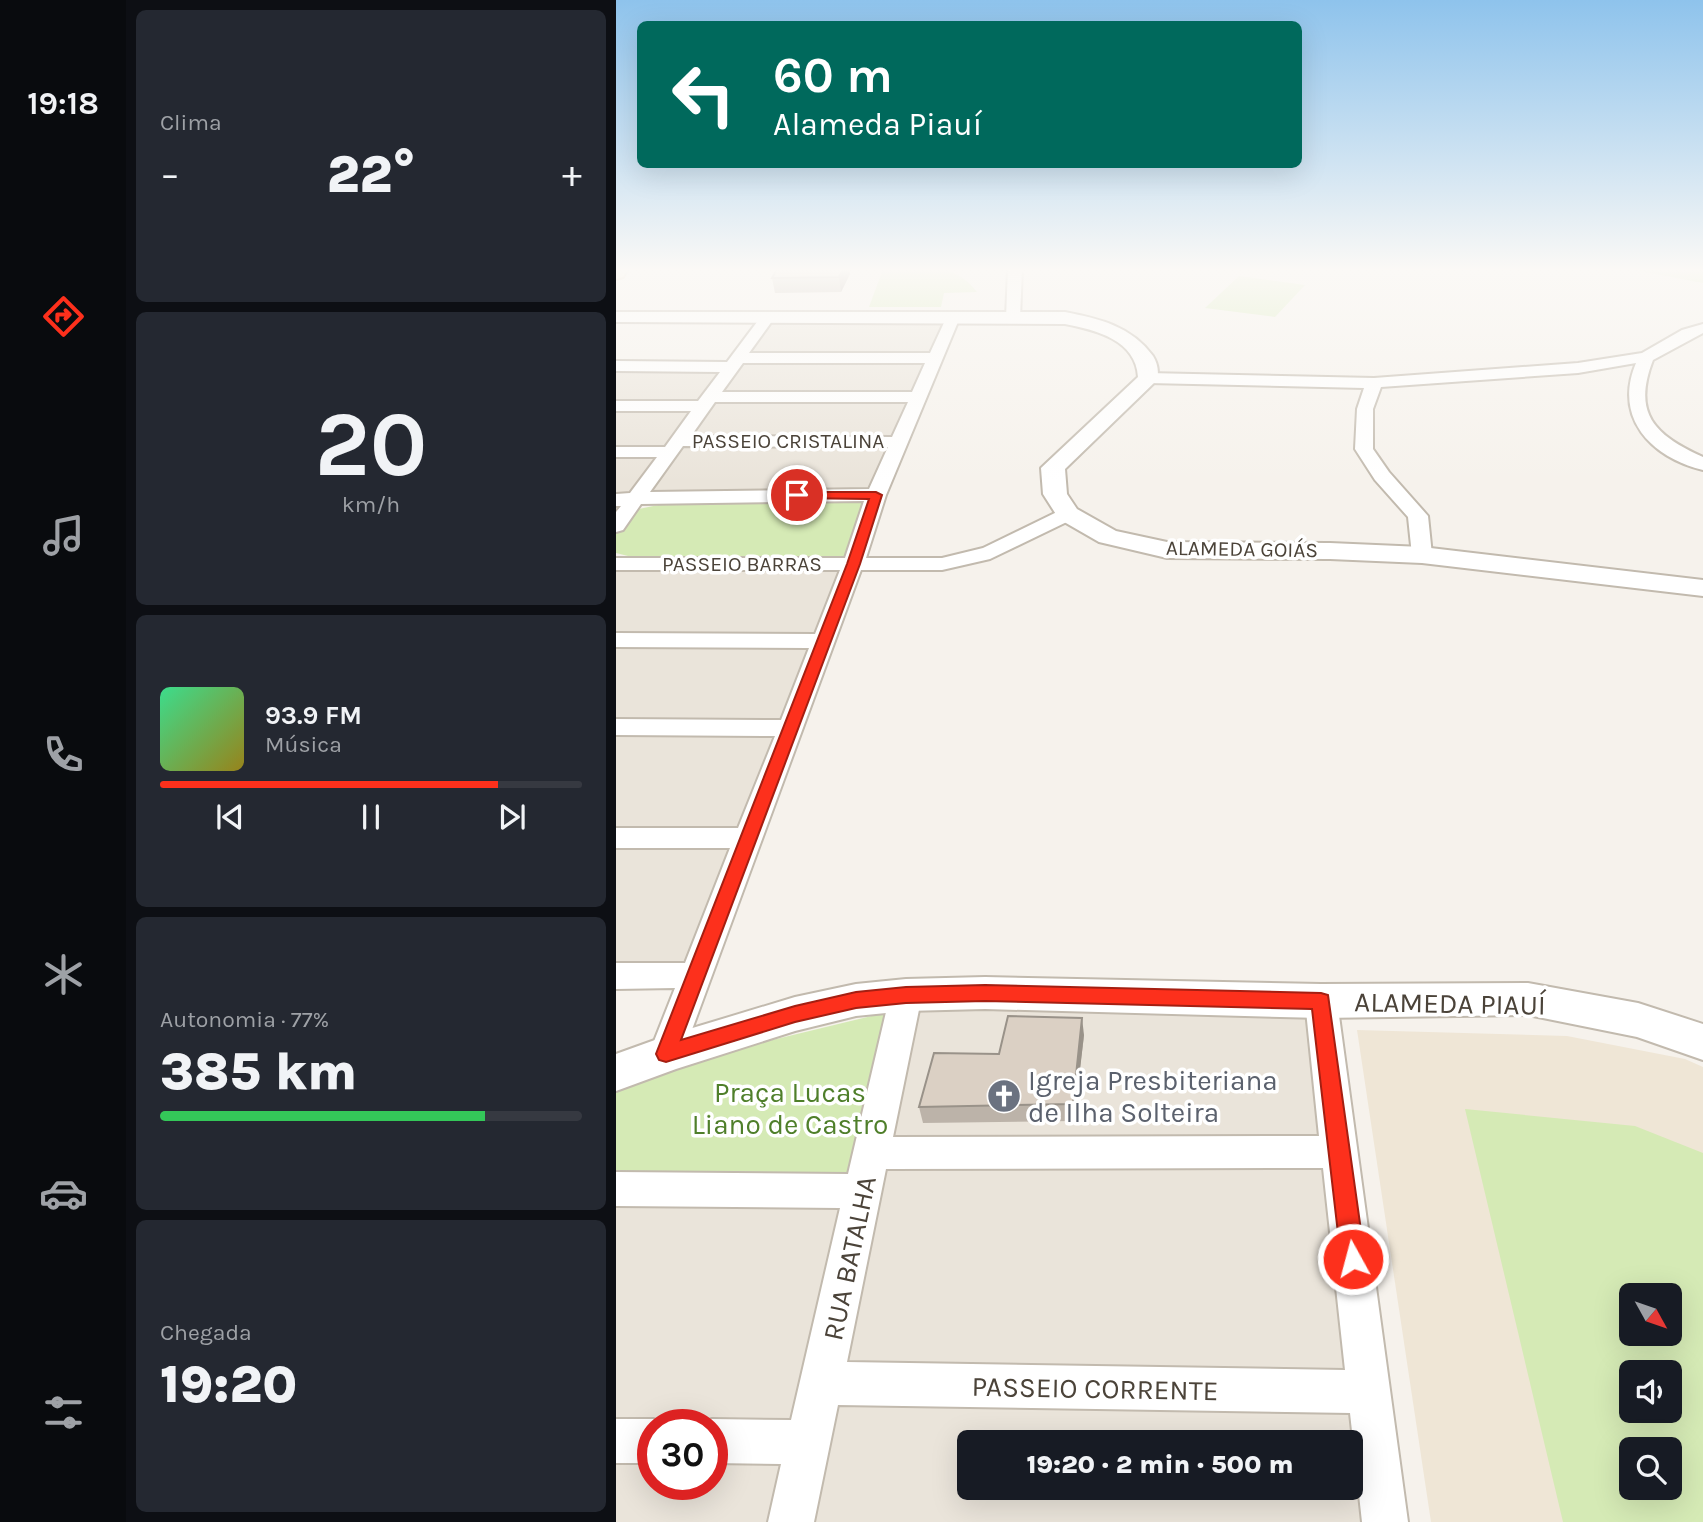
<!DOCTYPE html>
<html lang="pt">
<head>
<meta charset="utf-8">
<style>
	:root { --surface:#171b24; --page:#242831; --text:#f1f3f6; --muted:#9ea1a6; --line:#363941; --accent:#fd301c }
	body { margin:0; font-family:Karla,sans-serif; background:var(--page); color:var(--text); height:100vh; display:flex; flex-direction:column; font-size:26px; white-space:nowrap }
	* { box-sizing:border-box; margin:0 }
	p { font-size:23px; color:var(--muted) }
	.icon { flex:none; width:38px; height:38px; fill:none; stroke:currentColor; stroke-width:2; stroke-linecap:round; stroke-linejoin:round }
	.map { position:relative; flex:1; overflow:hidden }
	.side { display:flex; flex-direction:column; gap:10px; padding:10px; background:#0d0f14; width:490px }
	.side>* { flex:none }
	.banner { position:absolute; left:21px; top:21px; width:665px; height:147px; border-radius:10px; box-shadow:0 7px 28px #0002; background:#00695c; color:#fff; overflow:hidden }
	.needle { width:46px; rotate:130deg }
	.fabs { position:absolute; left:1003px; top:1283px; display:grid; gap:14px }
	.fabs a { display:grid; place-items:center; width:63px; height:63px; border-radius:10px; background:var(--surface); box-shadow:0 7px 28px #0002; font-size:35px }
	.speed { position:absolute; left:21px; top:1409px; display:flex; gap:14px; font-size:35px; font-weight:700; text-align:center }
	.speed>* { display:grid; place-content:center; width:91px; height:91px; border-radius:50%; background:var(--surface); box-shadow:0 7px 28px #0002; line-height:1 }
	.speed .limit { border:10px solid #d22; background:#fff; color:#111 }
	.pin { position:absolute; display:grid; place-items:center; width:60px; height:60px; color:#fff; margin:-30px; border:4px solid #fff; border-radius:50%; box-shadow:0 2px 7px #0007 }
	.me { position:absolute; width:77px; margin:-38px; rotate:353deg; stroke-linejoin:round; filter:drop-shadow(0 0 5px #0008) }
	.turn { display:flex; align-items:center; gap:24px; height:147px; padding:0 21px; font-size:32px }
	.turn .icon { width:91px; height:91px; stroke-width:2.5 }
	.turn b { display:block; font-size:49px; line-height:60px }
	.big { font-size:52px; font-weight:800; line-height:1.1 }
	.side .tile { flex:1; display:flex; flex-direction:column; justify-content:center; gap:10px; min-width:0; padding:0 24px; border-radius:10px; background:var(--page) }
	.side .dial { align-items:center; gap:0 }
	.dial b { font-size:91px; line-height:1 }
	.song { display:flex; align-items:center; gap:21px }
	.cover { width:84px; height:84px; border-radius:10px; background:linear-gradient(135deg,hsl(150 70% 55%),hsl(50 70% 35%)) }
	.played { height:7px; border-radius:4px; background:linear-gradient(90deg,var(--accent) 80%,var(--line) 80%) }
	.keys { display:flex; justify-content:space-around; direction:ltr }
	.heat { display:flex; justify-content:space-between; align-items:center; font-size:38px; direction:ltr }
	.charge { height:10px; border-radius:5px; background:linear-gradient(90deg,#34c759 77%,var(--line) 0) }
	.trip { position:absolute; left:341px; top:1430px; width:406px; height:70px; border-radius:10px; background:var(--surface); box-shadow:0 7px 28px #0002; font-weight:800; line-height:70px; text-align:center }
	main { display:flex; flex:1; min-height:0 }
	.tab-bar { display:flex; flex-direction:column; width:126px; justify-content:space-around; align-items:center; background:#090b0e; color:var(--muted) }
	.tab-bar .icon { width:49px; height:49px }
	.tab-bar .active { color:var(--accent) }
	.tab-bar b { font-size:32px; color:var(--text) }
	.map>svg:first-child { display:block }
</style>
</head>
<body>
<main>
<nav class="tab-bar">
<b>19:18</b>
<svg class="icon active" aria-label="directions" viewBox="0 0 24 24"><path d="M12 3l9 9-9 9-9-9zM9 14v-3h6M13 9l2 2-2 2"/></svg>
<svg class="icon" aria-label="music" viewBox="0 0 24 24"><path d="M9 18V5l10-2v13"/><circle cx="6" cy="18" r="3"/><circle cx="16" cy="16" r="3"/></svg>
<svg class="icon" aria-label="phone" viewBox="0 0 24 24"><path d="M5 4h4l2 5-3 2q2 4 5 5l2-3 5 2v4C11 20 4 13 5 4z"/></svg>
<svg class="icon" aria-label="climate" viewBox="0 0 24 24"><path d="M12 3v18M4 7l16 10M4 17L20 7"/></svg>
<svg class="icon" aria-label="car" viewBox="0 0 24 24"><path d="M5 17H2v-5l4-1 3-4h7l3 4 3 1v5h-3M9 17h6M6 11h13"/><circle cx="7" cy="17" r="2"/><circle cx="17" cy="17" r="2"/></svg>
<svg class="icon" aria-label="filters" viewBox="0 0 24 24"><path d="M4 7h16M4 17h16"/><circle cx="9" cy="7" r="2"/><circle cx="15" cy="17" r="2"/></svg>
</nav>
<section class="side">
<div class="tile"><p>Clima</p>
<div class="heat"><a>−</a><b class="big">22°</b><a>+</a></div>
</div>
<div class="tile dial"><b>20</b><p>km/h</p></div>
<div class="tile">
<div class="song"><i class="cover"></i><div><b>93.9 FM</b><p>Música</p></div></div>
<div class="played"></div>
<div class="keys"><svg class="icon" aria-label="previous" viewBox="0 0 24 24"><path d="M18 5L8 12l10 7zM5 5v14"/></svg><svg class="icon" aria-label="pause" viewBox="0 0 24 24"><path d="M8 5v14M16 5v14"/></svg><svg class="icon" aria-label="next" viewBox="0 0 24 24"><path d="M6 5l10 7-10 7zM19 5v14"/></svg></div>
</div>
<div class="tile"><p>Autonomia · 77%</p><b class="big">385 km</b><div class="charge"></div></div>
<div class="tile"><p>Chegada</p><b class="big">19:20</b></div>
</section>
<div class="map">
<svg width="1087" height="1522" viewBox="0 0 1087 1522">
	<rect width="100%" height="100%" fill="#f6f2ec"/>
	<g fill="#eae4da" fill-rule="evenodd">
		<path d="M337 317 259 495 21 499 153 318Z"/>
		<path d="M0 367H112L0 524Z"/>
		<path d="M235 565 78 973 0 974V566Z"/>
		<path d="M292 997 701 1006 762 1522H180ZM354 1442H735V1488H354Z"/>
		<path d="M0 1191 243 1194 170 1522H0ZM37 1424H96V1484H37Z"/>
	</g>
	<path fill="#efe6d6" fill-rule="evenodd" d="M741 1030 951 1036 1069 1059 1087 1067V1522H815ZM1015 1295H1054V1334H1015ZM1015 1372H1054V1410H1015ZM1015 1449H1054V1488H1015Z"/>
	<g fill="#d5eab5" fill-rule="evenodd">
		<path d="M267 269C303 269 337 260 361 292L328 293 325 307H253Z"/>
		<path d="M1013 269H1087V283Z"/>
		<path d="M623 276 689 285 659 317 589 308Z"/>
		<path d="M76 498H254L228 560H28L0 553V534L18 510Z"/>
		<path d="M272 1012 232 1178H0V1092L98 1054Z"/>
		<path d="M849 1109 1019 1126 1087 1153V1522H947ZM1054 1295V1334H1015V1295ZM1054 1372V1410H1015V1372ZM1054 1449V1488H1015V1449Z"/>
	</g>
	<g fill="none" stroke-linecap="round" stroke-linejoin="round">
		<g stroke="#c2baae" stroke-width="4">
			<g id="minor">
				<path d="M392 269H406L404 318 397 322 390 318Z"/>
				<path d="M152 313 159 317 133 353H314L332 314 337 313 344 317 270 495 250 558H326L367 548 445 510H459L462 514 459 518 374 559 326 570H245L67 1054 62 1064 50 1068 38 1064 33 1054 59 988 0 989V963H69L114 848H0V828H122L159 736 0 735V719L165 720 193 648 0 647V633L199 634 224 570H0V558H229L248 501 25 504 7 530 0 532V512L5 506H0V494L14 493 41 457H0V447H49L75 411H0V401H82L104 372 0 371V361L111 362 147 314ZM127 363H309L296 392H106ZM99 402H292L276 437 75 436ZM67 446 272 447 253 489 34 492Z"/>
				<path d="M1087 324V333L1037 360C1016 414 1039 435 1087 457V470C1035 457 997 418 1020 363L962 373 765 387 757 409V449L773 472 812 516 816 555 813 559H799L796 555 792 517 759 480 739 449 741 409 748 388 532 383 524 378 532 373 758 378 962 363 1026 353 1066 330Z"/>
				<path d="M290 982 301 986 306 995 277 1137 703 1136 689 1001 693 992 705 988 717 992 721 1001 792 1522H746L734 1413 222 1405 198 1522H152L165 1464 96 1463V1424H82L96 1419 175 1420 224 1208 0 1206V1172L232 1174 274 995 279 986ZM707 1168 729 1370 231 1362 270 1169Z"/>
				<path d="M0 1419H37L51 1424H37V1463H0Z"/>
			</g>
		</g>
		<g stroke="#c2baae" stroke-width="4">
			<g id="tertiary">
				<path d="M0 312H449C484 319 515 326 537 356 542 364 544 375 539 382L449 469 451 494 461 509 500 531 551 542 714 543 806 547 1087 580V596L806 563 714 559 551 558 483 542 443 519 427 494 425 468 522 377C520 340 480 330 449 324L0 322Z"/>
				<path d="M369 977 705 984 912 983 1022 1003 1087 1024V1060L1021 1037 912 1015 705 1018 369 1009 290 1011 240 1016 179 1031 60 1069 0 1091V1054L50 1036 179 997 240 984 290 979Z"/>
			</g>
		</g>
		<g stroke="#d6c39b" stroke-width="4">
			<path id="secondary" d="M0 269H12L7 277 0 279Z"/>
		</g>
		<use href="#minor" fill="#fff" fill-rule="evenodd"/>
		<use href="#tertiary" fill="#fff" fill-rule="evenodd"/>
		<use href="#secondary" fill="#fff0cd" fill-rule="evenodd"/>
	</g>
	<g fill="#bcb3a9">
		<path d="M161 269H233L234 274 225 292 159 293 156 278Z"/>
		<path d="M468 1035 458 1121 307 1123 303 1107 383 1054Z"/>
	</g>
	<g fill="#999289">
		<path d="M227 269H233L234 274 225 292 223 277Z"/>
		<path d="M466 1018 468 1035 458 1121 457 1104Z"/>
	</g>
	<g fill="#dbd0c4" stroke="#999289" stroke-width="2">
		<path d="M161 269H227L223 277 156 278Z"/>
		<path d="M392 1016 466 1018 457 1104 303 1107 318 1053 383 1054Z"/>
	</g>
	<linearGradient id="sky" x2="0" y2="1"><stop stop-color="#8ec3ec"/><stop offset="0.56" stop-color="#fbf9f6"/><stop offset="1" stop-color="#fbf9f6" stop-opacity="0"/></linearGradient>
	<rect width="1087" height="482" fill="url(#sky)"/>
	<path fill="#fd301c" stroke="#a41f12" stroke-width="2" d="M181 492H260L266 495 244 564 65 1040 179 1006 240 992 290 987 369 985 705 993 712 995 749 1259 745 1267 737 1271 728 1267 725 1259 696 1009 369 1001 290 1003 240 1008 179 1022 50 1062 43 1060 40 1054 231 564 253 499 177 498V493Z"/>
	<defs>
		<g id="church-disc" transform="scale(1.75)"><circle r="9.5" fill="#6b7280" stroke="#fff"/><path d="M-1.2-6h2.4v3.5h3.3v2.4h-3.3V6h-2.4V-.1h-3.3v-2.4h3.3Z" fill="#fff"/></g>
	</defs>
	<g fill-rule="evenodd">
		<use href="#church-disc" x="388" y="1096"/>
	</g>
	<g text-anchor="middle" stroke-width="7" stroke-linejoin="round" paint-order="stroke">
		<g font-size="21" fill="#4b4339" stroke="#fff">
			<text x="172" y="448">PASSEIO CRISTALINA</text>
			<text transform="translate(626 549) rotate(1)" y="7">ALAMEDA GOIÁS</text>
			<text x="126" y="571">PASSEIO BARRAS</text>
		</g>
		<g font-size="28" fill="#4b4339" stroke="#fff">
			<text transform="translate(834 1003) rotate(1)" y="10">ALAMEDA PIAUÍ</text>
			<text transform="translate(233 1258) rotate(-78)" y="10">RUA BATALHA</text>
			<text transform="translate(479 1388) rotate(1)" y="10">PASSEIO CORRENTE</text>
		</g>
		<g font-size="28" fill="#5b616d" stroke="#fff" text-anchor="start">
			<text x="412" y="1090">Igreja Presbiteriana<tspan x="412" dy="32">de Ilha Solteira</tspan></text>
		</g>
		<g font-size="28" fill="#4f7f2a" stroke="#fff">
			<text x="174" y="1102">Praça Lucas<tspan x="174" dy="32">Liano de Castro</tspan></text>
		</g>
	</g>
</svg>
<div class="fabs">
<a><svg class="needle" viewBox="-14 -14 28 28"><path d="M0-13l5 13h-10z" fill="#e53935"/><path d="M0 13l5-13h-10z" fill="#9ea1a6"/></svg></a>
<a><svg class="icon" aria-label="sound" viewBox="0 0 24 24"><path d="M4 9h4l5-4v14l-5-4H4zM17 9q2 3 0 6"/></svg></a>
<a><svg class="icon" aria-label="search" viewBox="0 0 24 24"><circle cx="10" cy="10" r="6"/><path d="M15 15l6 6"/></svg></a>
</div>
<div class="speed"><div class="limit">30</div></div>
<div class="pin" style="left:181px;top:495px;background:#d93025"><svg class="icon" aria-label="arrive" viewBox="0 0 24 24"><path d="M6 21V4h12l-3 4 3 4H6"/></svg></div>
<svg class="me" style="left:737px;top:1259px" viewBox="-20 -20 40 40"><circle r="17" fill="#fd301c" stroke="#fff" stroke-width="3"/><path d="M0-11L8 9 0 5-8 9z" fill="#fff"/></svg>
<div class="trip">19:20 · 2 min · 500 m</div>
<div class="banner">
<div class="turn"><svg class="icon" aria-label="left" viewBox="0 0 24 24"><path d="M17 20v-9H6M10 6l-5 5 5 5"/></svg><div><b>60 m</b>Alameda Piauí</div></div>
</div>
</div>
</main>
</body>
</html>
